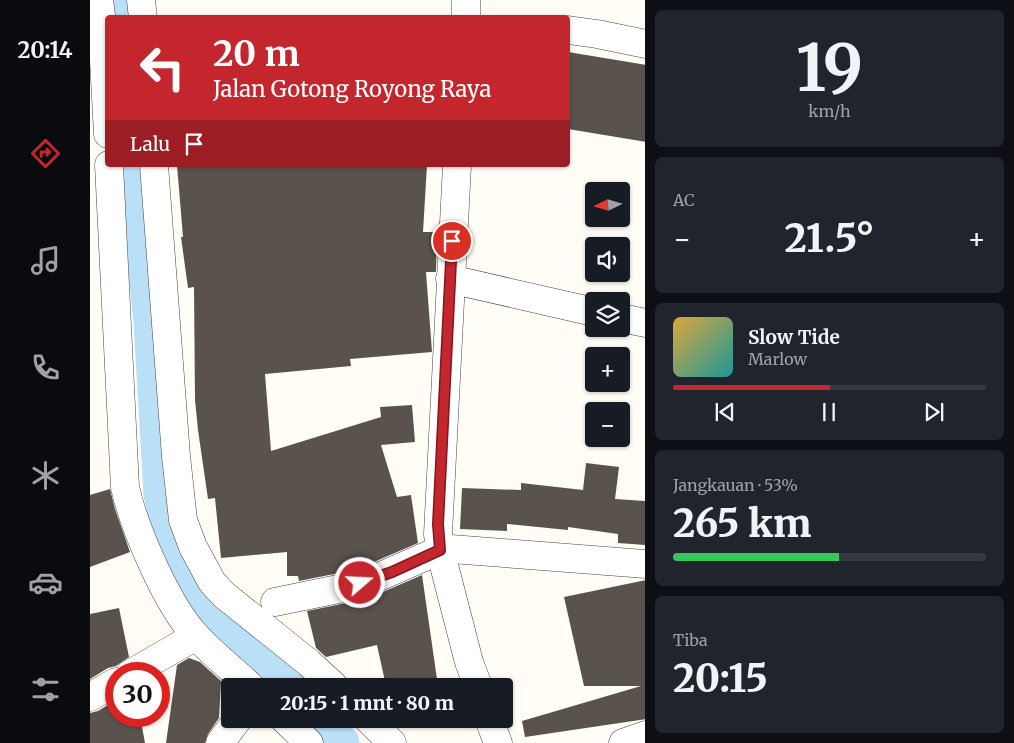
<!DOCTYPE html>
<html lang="id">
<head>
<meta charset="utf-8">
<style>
	:root { --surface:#171b24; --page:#20242c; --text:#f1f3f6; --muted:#9ea1a6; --line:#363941; --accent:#c4262e }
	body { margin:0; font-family:Merriweather,serif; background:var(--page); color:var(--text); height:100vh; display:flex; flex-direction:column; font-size:19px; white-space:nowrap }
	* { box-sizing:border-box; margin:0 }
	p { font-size:16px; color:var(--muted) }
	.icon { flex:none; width:28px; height:28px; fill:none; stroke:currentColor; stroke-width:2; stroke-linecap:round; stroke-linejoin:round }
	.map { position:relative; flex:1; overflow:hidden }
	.side { display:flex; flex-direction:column; gap:10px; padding:10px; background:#0d0f14; width:369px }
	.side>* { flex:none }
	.banner { position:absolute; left:15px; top:15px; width:465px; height:152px; border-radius:5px; box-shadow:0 1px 4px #0004; background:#c4262e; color:#fff; overflow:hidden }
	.needle { width:32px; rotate:265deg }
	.controls { position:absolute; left:495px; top:182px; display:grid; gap:10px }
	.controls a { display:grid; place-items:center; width:45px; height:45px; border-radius:5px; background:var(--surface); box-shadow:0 1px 4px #0004; font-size:25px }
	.speed { position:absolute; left:15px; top:662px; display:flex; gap:10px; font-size:25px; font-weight:700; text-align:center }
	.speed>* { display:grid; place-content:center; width:65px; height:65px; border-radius:50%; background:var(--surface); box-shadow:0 1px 4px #0004; line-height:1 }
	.speed .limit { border:8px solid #d22; background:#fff; color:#111 }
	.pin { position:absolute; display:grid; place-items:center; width:42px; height:42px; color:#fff; margin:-21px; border:2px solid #fff; border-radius:50%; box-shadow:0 1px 5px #0007 }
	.me { position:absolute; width:55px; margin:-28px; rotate:71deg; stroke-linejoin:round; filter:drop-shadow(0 0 4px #0008) }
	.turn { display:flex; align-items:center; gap:18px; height:105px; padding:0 25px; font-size:22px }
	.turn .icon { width:65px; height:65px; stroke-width:2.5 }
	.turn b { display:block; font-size:35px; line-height:42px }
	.then { display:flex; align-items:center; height:48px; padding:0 25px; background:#0003; gap:10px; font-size:19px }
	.big { font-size:38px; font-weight:800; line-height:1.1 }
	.side .tile { flex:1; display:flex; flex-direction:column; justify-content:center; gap:8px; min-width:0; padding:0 18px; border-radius:8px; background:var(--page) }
	.side .dial { align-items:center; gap:0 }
	.dial b { font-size:65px; line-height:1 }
	.song { display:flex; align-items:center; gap:15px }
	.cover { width:60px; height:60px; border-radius:8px; background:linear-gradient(135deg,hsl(40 70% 55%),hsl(180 70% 35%)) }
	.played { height:5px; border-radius:2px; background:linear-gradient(90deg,var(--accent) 50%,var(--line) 50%) }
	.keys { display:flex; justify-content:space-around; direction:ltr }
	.heat { display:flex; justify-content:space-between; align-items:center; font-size:28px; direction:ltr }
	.charge { height:8px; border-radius:4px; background:linear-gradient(90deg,#34c759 53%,var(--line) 0) }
	.trip { position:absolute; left:131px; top:678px; width:292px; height:50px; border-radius:5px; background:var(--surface); box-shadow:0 1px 4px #0004; font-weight:800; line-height:50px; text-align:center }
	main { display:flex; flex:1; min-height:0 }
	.tab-bar { display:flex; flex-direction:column; width:90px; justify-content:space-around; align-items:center; background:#090b0e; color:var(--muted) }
	.tab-bar .icon { width:35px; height:35px }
	.tab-bar .on { color:var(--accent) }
	.tab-bar b { font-size:22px; color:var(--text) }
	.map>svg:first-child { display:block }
</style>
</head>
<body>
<main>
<nav class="tab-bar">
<b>20:14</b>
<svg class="icon on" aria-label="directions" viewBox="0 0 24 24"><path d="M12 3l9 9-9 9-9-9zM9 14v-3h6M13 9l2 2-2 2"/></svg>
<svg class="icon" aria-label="music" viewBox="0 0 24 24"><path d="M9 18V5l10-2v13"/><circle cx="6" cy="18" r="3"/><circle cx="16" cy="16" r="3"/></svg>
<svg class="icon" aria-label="phone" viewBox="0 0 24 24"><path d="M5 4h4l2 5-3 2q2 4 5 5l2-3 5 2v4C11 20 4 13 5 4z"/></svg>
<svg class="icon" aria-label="climate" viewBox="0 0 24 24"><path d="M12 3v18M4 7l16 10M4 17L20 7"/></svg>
<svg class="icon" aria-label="car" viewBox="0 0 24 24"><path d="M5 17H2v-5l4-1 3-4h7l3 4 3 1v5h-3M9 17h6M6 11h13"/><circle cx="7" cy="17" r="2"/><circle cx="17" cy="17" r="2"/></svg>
<svg class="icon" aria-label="filters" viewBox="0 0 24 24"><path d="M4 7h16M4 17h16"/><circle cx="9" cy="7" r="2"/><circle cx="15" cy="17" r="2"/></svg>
</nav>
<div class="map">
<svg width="556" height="743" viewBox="0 0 556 743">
	<rect width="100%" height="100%" fill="#fffdf5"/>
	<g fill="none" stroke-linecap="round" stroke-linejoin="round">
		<g stroke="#b9e0f7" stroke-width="35">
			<path d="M35 0 36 18"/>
			<path d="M45 165 61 322 71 494 86 563 118 603 198 686"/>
			<path d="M228 719 252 743"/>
		</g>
	</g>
	<g fill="#5a524d">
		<path d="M478 52 556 65V142L478 129Z"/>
		<path d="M87 165H337L333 232H347L346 272H336L342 352 260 359 261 366 175 374 181 451 291 417 290 407 322 405 325 442 291 445 307 497 321 495 328 543 277 565 254 572 209 581 208 576H197V552L131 558 125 498 118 499 108 430 105 400 104 287 98 288 91 237H93Z"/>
		<path d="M496 463 529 467 525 499 556 501V545L528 543V534L478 527V530L417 524V531L370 529 372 488 431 490V483L493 490Z"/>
		<path d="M20 489 25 509 40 552 0 567V495Z"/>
		<path d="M332 575 348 686H296L287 645 236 657 226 648 217 611 261 602 286 595Z"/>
		<path d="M556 580V719L435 737 432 721 551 686H494L474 597Z"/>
		<path d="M29 608 39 657 26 666 18 668 0 679V614Z"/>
		<path d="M99 658 110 662 131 681 129 718 118 734 115 743H76L87 665Z"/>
		<path d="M26 700V716H50L55 743H0V713L8 711Z"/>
	</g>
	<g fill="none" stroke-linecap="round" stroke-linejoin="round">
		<g stroke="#444" stroke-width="29">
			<g id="minor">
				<path d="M9 0 12 24 18 134"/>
				<path d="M51 0 53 18"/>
				<path d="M376 18V0"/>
				<path d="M478 30 507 34 556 44"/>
				<path d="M19 165 35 487C44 528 78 607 107 637 124 655 143 670 160 686"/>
				<path d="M64 165 86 456 93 520 103 547 122 582 134 595 219 663 244 686"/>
				<path d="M367 165 348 534 350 550 379 662 388 686"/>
				<path d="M360 279 504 312"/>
				<path d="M531 318 556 323"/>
				<path d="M185 602 258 587 282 580 350 550 361 549 556 564"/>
				<path d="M40 674 106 636"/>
				<path d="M0 697 26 682"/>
				<path d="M194 719 219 743"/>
				<path d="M278 719 302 743"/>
				<path d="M399 719 408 743"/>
				<path d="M130 743 148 719"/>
				<path d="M533 743 556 735"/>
			</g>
		</g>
		<use href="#minor" stroke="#fff" stroke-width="28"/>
	</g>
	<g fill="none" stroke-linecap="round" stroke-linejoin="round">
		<g stroke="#7f191e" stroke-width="12">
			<path id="route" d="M270 583 302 572 350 550 348 524 362 241"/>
		</g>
		<use href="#route" stroke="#c4262e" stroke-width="9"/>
	</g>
</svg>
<div class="controls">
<a><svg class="needle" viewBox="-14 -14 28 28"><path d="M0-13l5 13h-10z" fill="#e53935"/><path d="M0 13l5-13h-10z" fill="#9ea1a6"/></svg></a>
<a><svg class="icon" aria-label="sound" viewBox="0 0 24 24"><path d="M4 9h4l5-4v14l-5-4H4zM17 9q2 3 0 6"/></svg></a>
<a><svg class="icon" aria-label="layers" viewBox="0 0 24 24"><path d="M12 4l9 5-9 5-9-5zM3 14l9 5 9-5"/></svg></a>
<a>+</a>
<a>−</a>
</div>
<div class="speed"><div class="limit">30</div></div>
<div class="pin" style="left:362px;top:241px;background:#d93025"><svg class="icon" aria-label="arrive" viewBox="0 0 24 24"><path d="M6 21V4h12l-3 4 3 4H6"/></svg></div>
<svg class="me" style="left:270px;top:583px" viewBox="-20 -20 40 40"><circle r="17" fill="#c4262e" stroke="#fff" stroke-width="3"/><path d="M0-11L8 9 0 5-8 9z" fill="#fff"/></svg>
<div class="trip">20:15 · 1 mnt · 80 m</div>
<div class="banner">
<div class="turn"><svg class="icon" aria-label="left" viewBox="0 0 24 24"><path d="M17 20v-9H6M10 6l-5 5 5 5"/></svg><div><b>20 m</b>Jalan Gotong Royong Raya</div></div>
<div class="then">Lalu<svg class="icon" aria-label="arrive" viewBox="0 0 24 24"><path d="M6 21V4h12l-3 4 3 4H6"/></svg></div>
</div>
</div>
<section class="side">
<div class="tile dial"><b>19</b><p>km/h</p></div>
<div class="tile"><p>AC</p>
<div class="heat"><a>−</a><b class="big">21.5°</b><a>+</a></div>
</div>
<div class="tile">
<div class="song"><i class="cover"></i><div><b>Slow Tide</b><p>Marlow</p></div></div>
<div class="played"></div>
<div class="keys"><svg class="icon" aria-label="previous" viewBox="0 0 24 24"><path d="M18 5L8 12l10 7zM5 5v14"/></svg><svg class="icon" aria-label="pause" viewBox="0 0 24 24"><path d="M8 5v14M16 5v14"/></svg><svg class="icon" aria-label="next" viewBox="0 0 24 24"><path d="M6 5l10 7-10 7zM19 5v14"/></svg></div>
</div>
<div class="tile"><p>Jangkauan · 53%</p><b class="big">265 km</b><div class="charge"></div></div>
<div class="tile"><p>Tiba</p><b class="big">20:15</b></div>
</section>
</main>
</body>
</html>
